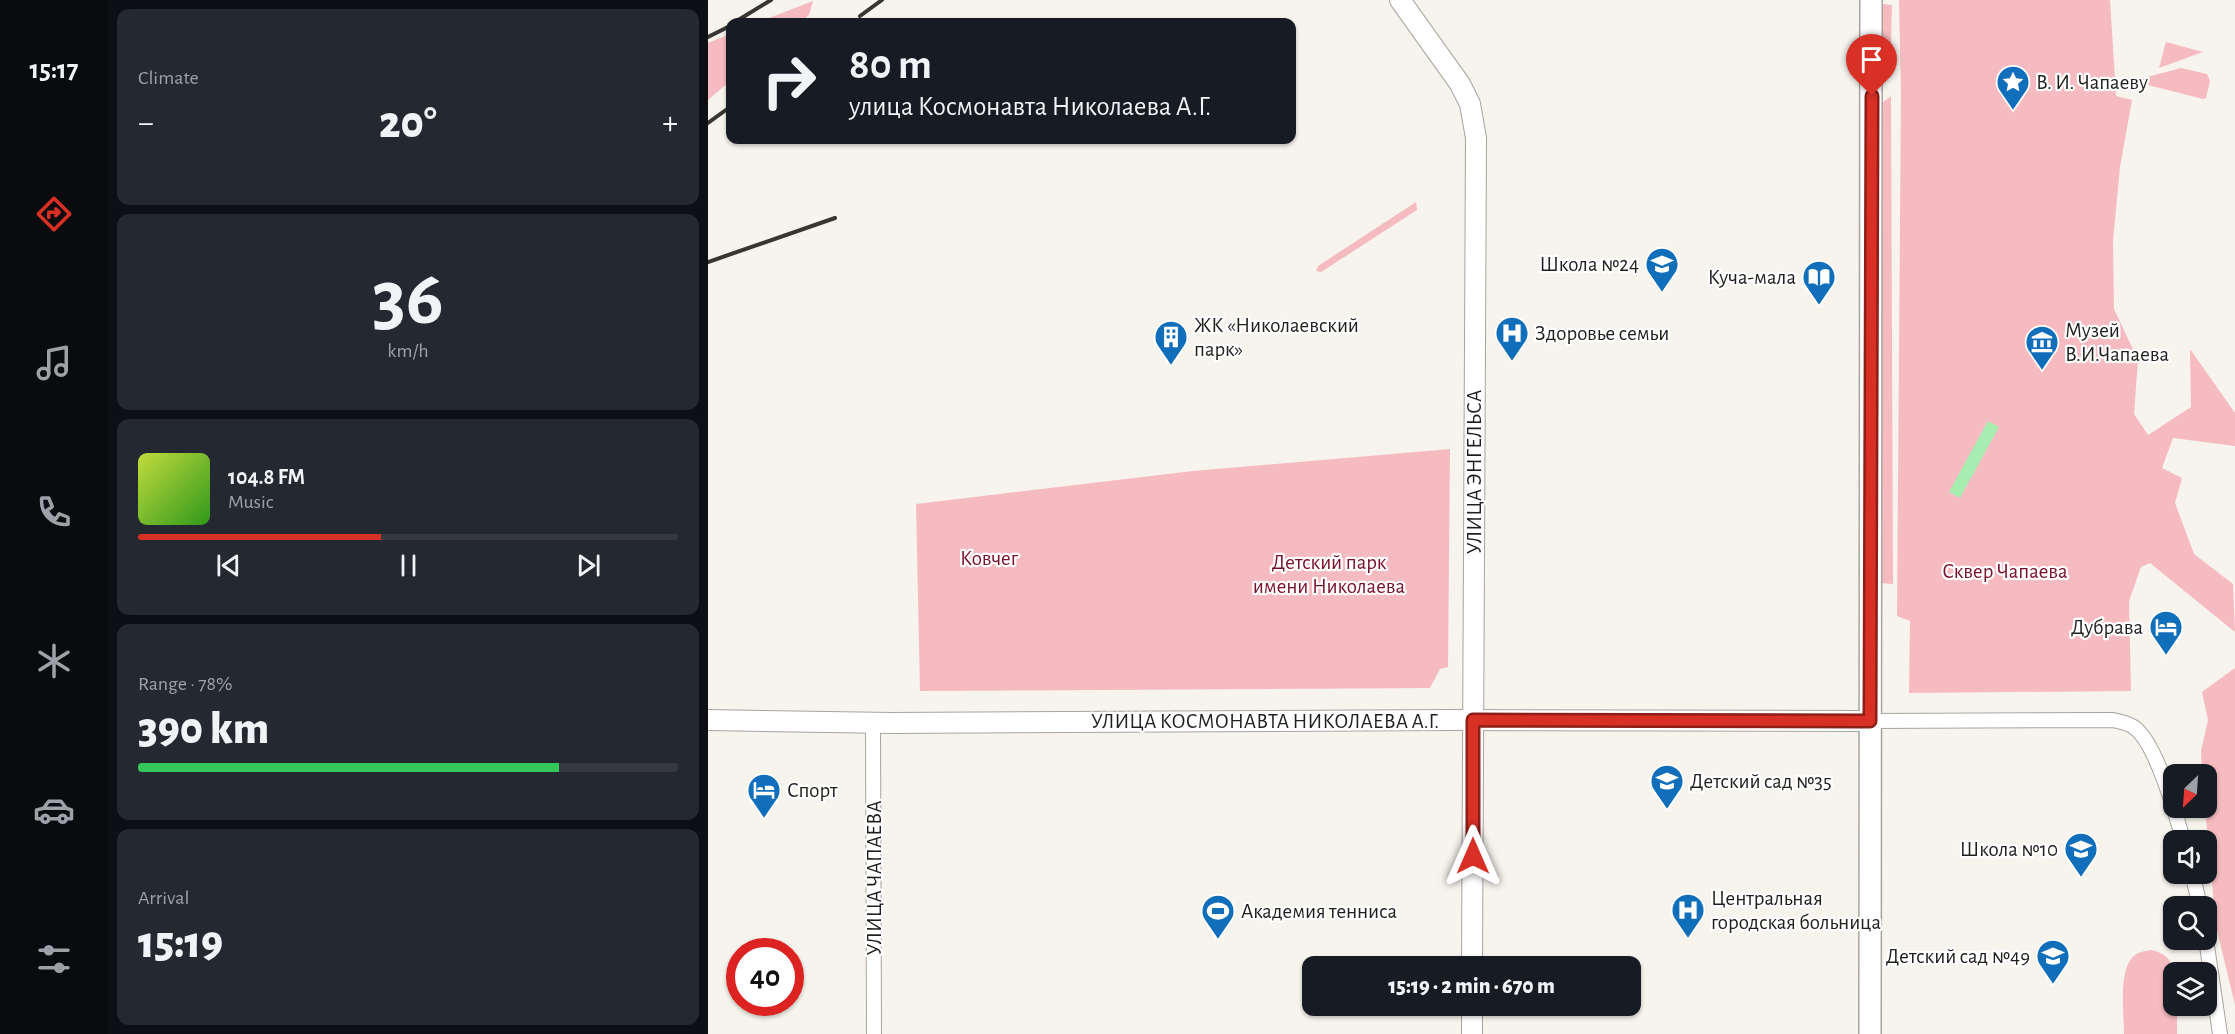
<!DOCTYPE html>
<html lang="en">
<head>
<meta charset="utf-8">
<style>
	:root { --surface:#171b24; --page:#242831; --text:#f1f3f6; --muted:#9ea1a6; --line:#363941; --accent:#d93025 }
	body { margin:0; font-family:"Alegreya Sans",sans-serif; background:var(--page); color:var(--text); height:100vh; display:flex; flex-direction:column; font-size:22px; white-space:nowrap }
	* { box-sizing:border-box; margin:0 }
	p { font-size:20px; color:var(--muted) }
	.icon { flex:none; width:33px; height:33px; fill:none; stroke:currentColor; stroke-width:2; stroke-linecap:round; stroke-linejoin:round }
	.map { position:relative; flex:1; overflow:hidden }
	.details { display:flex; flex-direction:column; gap:9px; padding:9px; background:#0d0f14; width:600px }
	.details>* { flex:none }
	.guide { position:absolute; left:18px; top:18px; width:570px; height:126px; border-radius:12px; box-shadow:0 2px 4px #0004; background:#171b24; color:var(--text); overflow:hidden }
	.needle { width:39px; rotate:205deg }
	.tools { position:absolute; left:1455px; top:764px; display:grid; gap:12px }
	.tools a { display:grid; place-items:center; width:54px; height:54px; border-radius:12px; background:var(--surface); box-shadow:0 2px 4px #0004; font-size:30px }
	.speed { position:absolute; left:18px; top:938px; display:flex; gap:12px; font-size:30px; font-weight:700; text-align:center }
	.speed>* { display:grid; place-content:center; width:78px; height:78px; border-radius:50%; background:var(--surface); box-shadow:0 2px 4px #0004; line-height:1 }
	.speed .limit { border:9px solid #d22; background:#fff; color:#111 }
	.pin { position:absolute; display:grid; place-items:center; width:51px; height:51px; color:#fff; margin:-62px -26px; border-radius:50% 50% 50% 0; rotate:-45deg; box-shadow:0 0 6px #0007 }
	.pin .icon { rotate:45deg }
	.me { position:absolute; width:66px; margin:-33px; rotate:0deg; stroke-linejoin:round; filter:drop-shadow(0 0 4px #0008) }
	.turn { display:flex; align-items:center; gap:21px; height:126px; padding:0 24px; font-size:27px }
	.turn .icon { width:78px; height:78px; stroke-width:2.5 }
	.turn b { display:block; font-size:42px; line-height:51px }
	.big { font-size:45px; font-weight:800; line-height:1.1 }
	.details .tile { flex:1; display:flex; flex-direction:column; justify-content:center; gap:9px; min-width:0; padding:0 21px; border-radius:12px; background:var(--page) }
	.details .dial { align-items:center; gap:0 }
	.dial b { font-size:78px; line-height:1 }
	.song { display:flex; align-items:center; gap:18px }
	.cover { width:72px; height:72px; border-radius:9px; background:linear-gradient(135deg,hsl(70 70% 55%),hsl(110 70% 35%)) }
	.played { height:6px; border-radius:3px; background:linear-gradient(90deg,var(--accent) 45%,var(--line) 45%) }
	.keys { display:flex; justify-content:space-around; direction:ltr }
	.heat { display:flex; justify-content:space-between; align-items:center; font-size:33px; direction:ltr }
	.charge { height:9px; border-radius:4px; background:linear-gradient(90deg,#34c759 78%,var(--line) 0) }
	.trip { position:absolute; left:594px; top:956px; width:339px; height:60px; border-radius:12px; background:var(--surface); box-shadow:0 2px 4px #0004; font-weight:800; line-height:60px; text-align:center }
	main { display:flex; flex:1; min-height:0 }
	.tabs { display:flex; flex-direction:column; width:108px; justify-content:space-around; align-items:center; background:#090b0e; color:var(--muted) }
	.tabs .icon { width:42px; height:42px }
	.tabs .on { color:var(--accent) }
	.tabs b { font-size:27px; color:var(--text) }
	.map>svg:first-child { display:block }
</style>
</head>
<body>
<main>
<nav class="tabs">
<b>15:17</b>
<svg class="icon on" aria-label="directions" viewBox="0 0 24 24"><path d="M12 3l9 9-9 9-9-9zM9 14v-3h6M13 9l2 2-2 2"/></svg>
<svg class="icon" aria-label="music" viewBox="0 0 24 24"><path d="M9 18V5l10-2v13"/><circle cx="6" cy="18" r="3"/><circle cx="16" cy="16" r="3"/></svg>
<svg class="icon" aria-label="phone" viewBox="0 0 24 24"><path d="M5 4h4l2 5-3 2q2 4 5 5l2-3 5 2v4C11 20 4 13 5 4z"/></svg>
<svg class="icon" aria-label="climate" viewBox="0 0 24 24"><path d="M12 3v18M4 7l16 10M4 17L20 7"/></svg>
<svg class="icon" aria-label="car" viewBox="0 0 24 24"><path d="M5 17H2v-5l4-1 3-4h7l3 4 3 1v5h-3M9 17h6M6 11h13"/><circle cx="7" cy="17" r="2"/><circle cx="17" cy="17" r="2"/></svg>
<svg class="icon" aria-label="filters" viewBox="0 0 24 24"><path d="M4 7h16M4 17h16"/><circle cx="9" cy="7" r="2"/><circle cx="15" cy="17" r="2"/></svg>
</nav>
<section class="details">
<div class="tile"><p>Climate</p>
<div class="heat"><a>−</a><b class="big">20°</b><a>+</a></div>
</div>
<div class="tile dial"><b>36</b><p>km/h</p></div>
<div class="tile">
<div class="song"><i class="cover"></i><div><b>104.8 FM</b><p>Music</p></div></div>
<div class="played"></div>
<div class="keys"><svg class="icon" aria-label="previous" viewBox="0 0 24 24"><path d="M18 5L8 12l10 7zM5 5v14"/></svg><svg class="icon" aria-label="pause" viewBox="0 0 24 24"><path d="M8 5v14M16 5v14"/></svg><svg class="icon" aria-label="next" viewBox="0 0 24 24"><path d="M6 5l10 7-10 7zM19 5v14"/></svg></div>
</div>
<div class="tile"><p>Range · 78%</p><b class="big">390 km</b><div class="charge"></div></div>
<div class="tile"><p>Arrival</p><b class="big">15:19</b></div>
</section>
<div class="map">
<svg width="1527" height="1034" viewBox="0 0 1527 1034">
	<rect width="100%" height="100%" fill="#f7f3ed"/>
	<g fill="#f6bbc0">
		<path d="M1191 0H1402L1408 96 1424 100 1412 167 1405 241 1406 309 1430 360 1426 414 1440 435 1483 407 1482 349 1527 413V446L1465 438 1454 468 1474 478 1467 503 1486 554 1525 584 1527 632 1442 563 1433 567 1421 601 1423 691 1201 693 1202 621 1189 616 1193 92Z"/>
		<path d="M105 1 101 15 92 22H51Z"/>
		<path d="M1175 4 1184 5 1182 78 1167 60V19Z"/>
		<path d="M22 34V81L0 100V43Z"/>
		<path d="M1458 42 1495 52 1451 68Z"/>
		<path d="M1473 68 1499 74 1502 81 1498 98 1495 99 1432 83V79Z"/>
		<path d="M1183 96 1185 584 1170 583V106Z"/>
		<path d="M708 202 709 210 613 272 608 271 610 266Z"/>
		<path d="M742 449 740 667 732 669 722 688 212 691 208 504 485 471Z"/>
		<path d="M1527 668V1005L1508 926 1497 807 1498 774H1494L1493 751 1500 720 1494 692Z"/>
		<path d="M1443 950C1457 953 1462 959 1468 972H1466V1005H1469V1034H1416C1416 1015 1410 969 1426 956 1430 952 1437 951 1443 950Z"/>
	</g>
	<path fill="#a7ecb1" d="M1280 421 1291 427 1252 498 1241 492Z"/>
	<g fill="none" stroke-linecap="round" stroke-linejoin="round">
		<g stroke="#a8a49e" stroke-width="16">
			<g id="street">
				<path d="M1162 721 1405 720C1413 722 1421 723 1427 728 1448 744 1468 814 1475 840"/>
				<path d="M165 723 166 1034"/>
				<path d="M1484 873 1492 906"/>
				<path d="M1498 939 1512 1034"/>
			</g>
		</g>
		<g stroke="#a8a49e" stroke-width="22">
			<g id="secondary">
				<path d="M692 0 752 84 762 104 768 138 764 966"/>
				<path d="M0 720 184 723 746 720 1151 721"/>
				<path d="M764 1034V1005"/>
			</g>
		</g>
		<g stroke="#a8a49e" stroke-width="24">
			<path id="primary" d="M1162 1034 1163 0"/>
		</g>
		<use href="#street" stroke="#fff" stroke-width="14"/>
		<use href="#secondary" stroke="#fff" stroke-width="20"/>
		<use href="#primary" stroke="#fff" stroke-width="21"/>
		<g stroke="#373632" stroke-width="4">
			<path d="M152 16 174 0"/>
			<path d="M27 22 63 0"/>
			<path d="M0 37 22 26"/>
			<path d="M0 123 22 107"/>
			<path d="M0 262 127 218"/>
		</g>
	</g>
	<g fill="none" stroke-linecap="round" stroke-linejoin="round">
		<g stroke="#8d1f18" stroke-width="15">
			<path id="route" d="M765 856V720L1162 721 1164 96"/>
		</g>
		<use href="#route" stroke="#d93025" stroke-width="10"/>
	</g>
	<defs>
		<g id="sight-pin" transform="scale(1.725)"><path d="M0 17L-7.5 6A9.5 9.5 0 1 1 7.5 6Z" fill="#106ebb" stroke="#fff"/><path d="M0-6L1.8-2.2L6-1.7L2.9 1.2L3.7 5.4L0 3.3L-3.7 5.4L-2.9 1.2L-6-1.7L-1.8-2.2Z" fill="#fff"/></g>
		<g id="school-pin" transform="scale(1.725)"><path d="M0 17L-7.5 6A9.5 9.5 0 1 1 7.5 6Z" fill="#106ebb" stroke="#fff"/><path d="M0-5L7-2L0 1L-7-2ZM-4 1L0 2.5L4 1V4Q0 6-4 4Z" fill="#fff"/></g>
		<g id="library-pin" transform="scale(1.725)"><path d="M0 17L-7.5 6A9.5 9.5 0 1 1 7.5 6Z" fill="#106ebb" stroke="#fff"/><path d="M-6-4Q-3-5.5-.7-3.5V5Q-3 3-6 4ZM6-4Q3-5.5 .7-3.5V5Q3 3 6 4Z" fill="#fff"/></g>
		<g id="hospital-pin" transform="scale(1.725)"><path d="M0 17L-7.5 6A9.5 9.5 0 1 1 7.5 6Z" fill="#106ebb" stroke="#fff"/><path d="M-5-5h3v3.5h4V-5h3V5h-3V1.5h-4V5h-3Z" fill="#fff"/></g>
		<g id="building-pin" transform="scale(1.725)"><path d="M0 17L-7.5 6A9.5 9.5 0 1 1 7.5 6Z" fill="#106ebb" stroke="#fff"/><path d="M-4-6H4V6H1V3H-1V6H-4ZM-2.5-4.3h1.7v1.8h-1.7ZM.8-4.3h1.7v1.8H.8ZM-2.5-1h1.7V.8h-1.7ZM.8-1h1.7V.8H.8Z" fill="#fff"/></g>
		<g id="museum-pin" transform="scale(1.725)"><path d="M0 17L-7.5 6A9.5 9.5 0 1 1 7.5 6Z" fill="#106ebb" stroke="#fff"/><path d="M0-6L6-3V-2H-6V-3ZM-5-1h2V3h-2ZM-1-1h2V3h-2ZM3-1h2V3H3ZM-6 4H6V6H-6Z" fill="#fff"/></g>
		<g id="hotel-pin" transform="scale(1.725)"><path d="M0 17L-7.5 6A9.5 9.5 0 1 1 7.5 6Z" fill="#106ebb" stroke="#fff"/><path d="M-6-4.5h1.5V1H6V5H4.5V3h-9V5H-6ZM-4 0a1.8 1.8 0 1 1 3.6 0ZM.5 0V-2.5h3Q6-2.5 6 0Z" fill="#fff"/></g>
		<g id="stadium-pin" transform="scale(1.725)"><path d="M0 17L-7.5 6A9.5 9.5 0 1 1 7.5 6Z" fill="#106ebb" stroke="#fff"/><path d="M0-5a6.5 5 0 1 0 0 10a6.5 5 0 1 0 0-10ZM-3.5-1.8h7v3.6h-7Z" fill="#fff"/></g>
	</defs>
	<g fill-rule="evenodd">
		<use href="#sight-pin" x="1305" y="82"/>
		<use href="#school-pin" x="954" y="264"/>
		<use href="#library-pin" x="1111" y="277"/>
		<use href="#hospital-pin" x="804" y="333"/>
		<use href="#building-pin" x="463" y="337"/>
		<use href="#museum-pin" x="1334" y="342"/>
		<use href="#hotel-pin" x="1458" y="627"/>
		<use href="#school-pin" x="959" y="781"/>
		<use href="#hotel-pin" x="56" y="790"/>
		<use href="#school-pin" x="1373" y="849"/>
		<use href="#hospital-pin" x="980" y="910"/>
		<use href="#stadium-pin" x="510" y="911"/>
		<use href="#school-pin" x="1345" y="956"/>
	</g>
	<g text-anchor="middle" stroke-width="4.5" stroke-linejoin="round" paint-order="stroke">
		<g font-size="21" fill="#201f1c" stroke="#fff" text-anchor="start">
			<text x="1328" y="89">В. И. Чапаеву</text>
			<text x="931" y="271" text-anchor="end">Школа №24</text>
			<text x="1088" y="284" text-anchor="end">Куча-мала</text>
			<text x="486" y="332">ЖК «Николаевский<tspan x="486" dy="24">парк»</tspan></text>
			<text x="1357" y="337">Музей<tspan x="1357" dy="24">В.И.Чапаева</tspan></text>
			<text x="827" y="340">Здоровье семьи</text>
			<text x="1435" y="634" text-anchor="end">Дубрава</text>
			<text x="982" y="788">Детский сад №35</text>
			<text x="79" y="797">Спорт</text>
			<text x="1350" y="856" text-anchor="end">Школа №10</text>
			<text x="1003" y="905">Центральная<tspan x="1003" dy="24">городская больница</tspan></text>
			<text x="533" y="918">Академия тенниса</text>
			<text x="1322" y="963" text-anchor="end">Детский сад №49</text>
		</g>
		<g font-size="21" fill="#201f1c" stroke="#fff">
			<text transform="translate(766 472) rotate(-90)" y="7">УЛИЦА ЭНГЕЛЬСА</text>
			<text x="557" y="728">УЛИЦА КОСМОНАВТА НИКОЛАЕВА А.Г.</text>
			<text transform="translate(166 878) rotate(-90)" y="7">УЛИЦА ЧАПАЕВА</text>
		</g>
		<g font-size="21" fill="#78102b" stroke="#fff">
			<text x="281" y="565">Ковчег</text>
			<text x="621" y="569">Детский парк<tspan x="621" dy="24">имени Николаева</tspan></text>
			<text x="1297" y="578">Сквер Чапаева</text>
		</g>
	</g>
</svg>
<div class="tools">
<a><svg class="needle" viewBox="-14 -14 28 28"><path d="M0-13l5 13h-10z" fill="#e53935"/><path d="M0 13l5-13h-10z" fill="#9ea1a6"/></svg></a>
<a><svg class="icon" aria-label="sound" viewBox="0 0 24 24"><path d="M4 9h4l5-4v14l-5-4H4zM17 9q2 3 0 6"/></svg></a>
<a><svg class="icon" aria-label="search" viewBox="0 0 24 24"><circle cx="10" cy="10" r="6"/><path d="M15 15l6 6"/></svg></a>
<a><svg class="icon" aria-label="layers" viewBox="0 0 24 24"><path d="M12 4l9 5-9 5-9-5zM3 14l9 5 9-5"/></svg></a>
</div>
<div class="speed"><div class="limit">40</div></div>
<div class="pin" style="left:1164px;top:96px;background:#d93025"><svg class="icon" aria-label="arrive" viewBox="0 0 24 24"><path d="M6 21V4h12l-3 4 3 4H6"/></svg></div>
<svg class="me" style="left:765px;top:856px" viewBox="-20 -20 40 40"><path d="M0-17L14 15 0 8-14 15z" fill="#d93025" stroke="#fff" stroke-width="4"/></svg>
<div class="trip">15:19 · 2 min · 670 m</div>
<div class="guide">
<div class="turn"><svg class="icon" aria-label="right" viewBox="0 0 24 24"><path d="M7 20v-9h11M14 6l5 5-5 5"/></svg><div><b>80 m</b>улица Космонавта Николаева А.Г.</div></div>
</div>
</div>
</main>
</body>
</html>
